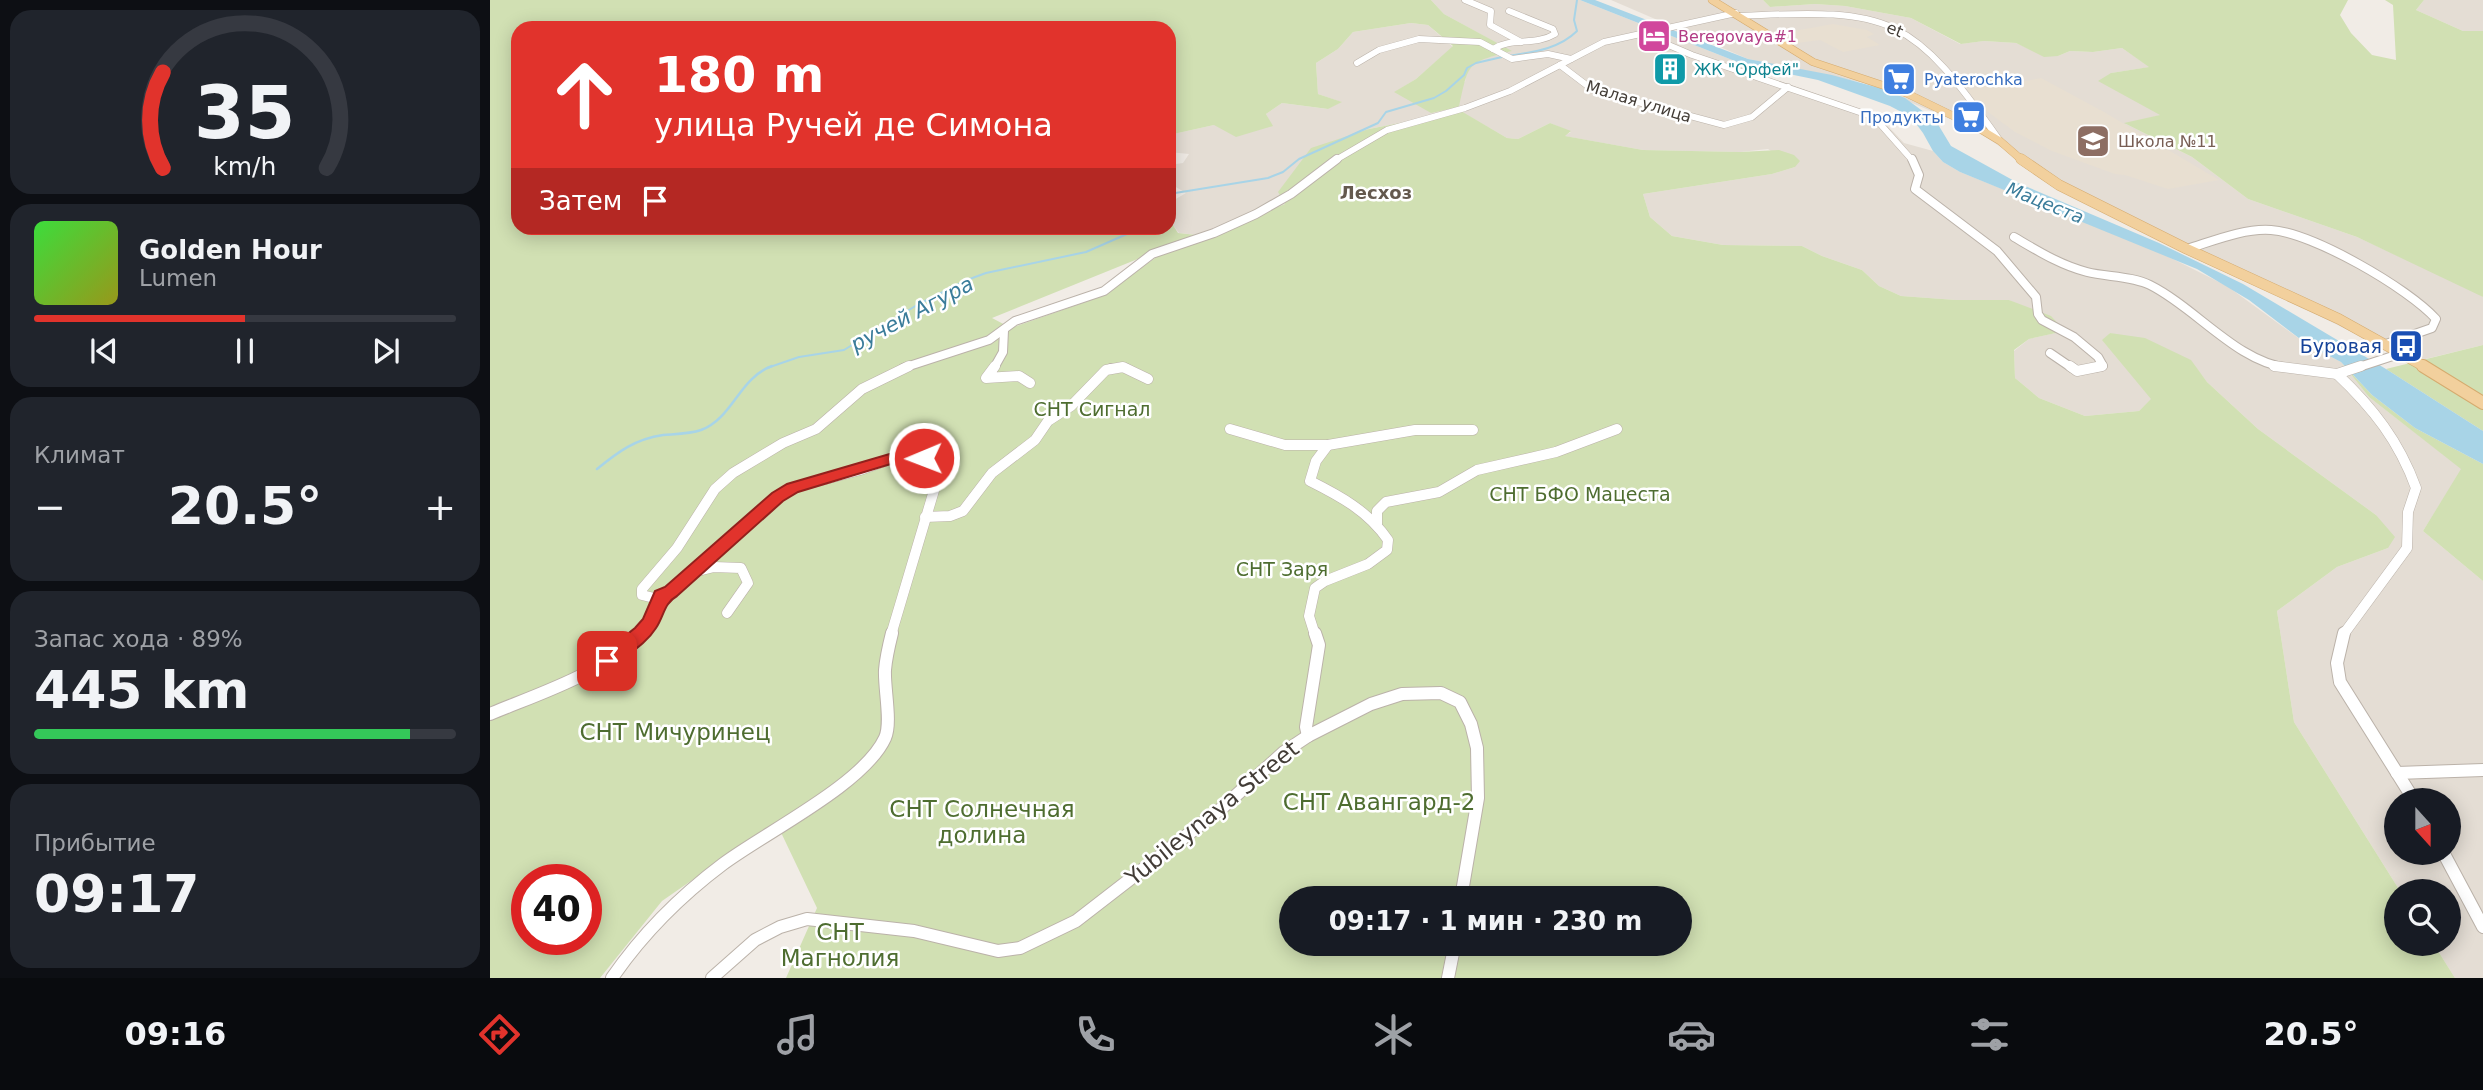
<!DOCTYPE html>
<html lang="ru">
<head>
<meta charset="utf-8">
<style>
	:root { --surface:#171b24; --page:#20242c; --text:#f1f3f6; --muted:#9ea1a6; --line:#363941; --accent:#e1332c }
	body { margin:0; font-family:"DejaVu Sans",sans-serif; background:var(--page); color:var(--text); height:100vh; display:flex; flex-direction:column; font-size:26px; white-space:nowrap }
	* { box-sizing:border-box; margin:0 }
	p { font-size:23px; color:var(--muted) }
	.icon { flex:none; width:38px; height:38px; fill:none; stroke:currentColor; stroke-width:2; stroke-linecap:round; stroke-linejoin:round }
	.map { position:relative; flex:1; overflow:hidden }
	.details { display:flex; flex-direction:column; gap:10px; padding:10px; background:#0d0f14; width:490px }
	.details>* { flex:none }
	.top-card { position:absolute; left:21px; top:21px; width:665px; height:214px; border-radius:21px; box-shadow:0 4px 18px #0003; background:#e1332c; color:#fff; overflow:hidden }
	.needle { width:46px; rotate:159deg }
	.controls { position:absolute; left:1894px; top:788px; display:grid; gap:14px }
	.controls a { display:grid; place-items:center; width:77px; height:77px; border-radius:50%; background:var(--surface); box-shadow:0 4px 18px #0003; font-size:35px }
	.speed { position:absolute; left:21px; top:864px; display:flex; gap:14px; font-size:35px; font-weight:700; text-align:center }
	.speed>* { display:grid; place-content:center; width:91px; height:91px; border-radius:50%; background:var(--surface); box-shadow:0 4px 18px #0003; line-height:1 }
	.speed .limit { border:10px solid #d22; background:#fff; color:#111 }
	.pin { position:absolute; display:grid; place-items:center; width:60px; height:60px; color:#fff; margin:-30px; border-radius:14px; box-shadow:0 4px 10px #0006 }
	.me { position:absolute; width:77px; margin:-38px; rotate:269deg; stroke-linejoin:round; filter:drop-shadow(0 0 5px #0008) }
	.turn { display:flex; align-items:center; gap:24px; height:147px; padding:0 28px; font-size:32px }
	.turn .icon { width:91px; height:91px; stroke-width:2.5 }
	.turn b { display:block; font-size:49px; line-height:60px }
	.then { display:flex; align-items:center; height:66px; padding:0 28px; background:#0003; gap:14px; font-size:26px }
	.big { font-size:52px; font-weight:800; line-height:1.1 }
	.details .card { flex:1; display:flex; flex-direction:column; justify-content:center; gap:10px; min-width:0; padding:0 24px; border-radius:21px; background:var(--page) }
	.details .dial { align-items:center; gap:0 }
	.dial svg { height:182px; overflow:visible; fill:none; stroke:var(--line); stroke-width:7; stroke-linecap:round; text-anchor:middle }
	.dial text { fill:var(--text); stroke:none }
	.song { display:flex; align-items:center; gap:21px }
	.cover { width:84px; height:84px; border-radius:10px; background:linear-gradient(135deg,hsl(120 70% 55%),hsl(60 70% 35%)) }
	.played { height:7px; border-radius:4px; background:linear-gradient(90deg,var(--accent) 50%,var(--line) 50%) }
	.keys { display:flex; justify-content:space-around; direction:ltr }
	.heat { display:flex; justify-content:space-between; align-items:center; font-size:38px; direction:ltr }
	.charge { height:10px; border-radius:5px; background:linear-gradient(90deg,#34c759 89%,var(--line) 0) }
	.trip { position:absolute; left:789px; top:886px; width:413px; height:70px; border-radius:35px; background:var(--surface); box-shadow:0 4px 18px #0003; font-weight:800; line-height:70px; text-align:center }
	.dock { display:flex; height:112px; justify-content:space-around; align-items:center; background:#090b0e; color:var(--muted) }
	.dock .icon { width:49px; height:49px }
	.dock .on { color:var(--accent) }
	.dock b { font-size:32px; color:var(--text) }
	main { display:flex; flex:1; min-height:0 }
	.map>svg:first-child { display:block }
</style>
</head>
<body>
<main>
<section class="details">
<div class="card dial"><svg viewBox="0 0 100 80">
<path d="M14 69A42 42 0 1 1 86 69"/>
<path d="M14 69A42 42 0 0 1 14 27" stroke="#e1332c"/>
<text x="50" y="56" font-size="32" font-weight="700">35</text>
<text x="50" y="72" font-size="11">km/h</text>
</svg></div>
<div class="card">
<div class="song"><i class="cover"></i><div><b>Golden Hour</b><p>Lumen</p></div></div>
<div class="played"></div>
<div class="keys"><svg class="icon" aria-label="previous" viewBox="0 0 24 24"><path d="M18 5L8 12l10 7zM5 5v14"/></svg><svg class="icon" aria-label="pause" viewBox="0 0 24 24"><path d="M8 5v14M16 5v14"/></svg><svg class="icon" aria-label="next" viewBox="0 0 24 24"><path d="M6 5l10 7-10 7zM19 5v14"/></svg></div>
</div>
<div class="card"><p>Климат</p>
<div class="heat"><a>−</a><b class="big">20.5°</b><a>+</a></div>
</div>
<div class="card"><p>Запас хода · 89%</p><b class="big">445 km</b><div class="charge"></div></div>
<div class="card"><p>Прибытие</p><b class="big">09:17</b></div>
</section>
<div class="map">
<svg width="1993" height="978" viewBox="0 0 1993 978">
	<rect width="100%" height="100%" fill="#f1ece6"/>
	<g fill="#e4ddd4" fill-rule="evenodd">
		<path d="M941 0H1090L1255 65 1272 75 1378 112 1395 123 1414 143 1443 151 1453 162 1470 172 1667 251 1737 286 1818 345 1851 362 1879 397 1972 469 1933 531 1993 581V978H1965L1943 943H1958V891H1910L1804 722 1787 611 1847 567 1898 548 1886 515 1768 429 1717 382 1700 360 1620 333 1613 340 1662 399 1649 411 1595 416 1549 398 1525 378 1524 351 1539 339 1574 331 1519 300H1466L1411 296 1389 286 1372 270 1332 256 1312 246 1233 245 1182 236 1160 217 1153 194 1282 174 1305 167 1278 149 1250 152 1153 150 1074 136 1081 132 1060 123 1028 139 1017 138 970 111 879 129 795 204 769 216 707 235 689 233 683 225 679 226V203L696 193 679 183V165L693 163 699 154 679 152V135L724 125 782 126 776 114 792 103 837 109 851 102 828 94 826 63 848 49 863 32 921 23 938 25 963 47 926 79 905 92 975 82 977 70 988 60 1021 51 954 14ZM1906 800H1958V852H1906Z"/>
		<path d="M1121 0H1273L1280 7 1325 4 1355 6 1421 18 1470 44 1494 41 1526 43 1539 49 1568 56 1580 51 1603 52 1632 48 1660 67 1621 73 1671 115 1636 124 1702 157 1758 199 1867 237 1984 291 1993 297V345L1919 363 1876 339 1582 194 1482 128 1374 83 1258 59Z"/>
		<path d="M1934 0H1993V31H1973L1926 10Z"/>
	</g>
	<g fill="#e8dfd1">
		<path d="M1343 24 1377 30 1384 34 1377 37 1390 45 1353 52 1330 40 1307 43 1293 33Z"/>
		<path d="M1551 78 1614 112 1729 180 1678 189 1635 175 1625 174 1562 151 1525 132 1486 103 1478 90 1523 79 1531 82Z"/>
	</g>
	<g fill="#d1e0b3" fill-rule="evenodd">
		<path d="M0 0H941L954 14 1022 51C976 63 979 62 969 107L941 113 904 92 926 79 963 46 938 25 921 23 863 32 848 49 826 63 828 94 852 102 838 109 792 103 776 114 783 126 746 137 724 125 679 135V28H28V228H642L651 233 683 225 688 233 707 235 502 318 521 328 612 296 668 256 795 204 788 192 821 148 879 129 971 111 1017 138 1028 139 1060 123 1081 131 1075 136 1153 150 1250 152 1289 150 1304 155 1310 161 1305 167 1282 174 1153 194 1160 217 1182 236 1233 245 1312 246 1332 256 1372 270 1389 286 1411 296 1466 300H1519L1561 316 1575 331 1539 339 1524 350 1525 378 1549 398 1595 416 1649 411 1661 399 1612 340 1620 333 1655 338 1701 360 1717 382 1768 429 1886 515 1905 537 1898 548 1847 567 1787 611 1804 722 1910 891H1906V943H1943L1965 978H296L327 908 286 822 172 901 110 978H0ZM37 880H96V940H37ZM802 898H1190V943H802Z"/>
		<path d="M1273 0H1858L1850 15 1861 33 1882 55 1906 60 1903 5 1895 0H1934L1926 10 1973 31H1993V297L1867 237 1758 199 1702 157 1634 123 1670 115 1608 81 1621 73 1659 67 1632 48 1603 52 1580 51 1568 56 1554 57 1526 43 1494 41 1471 44 1421 18 1355 6 1325 4 1280 7Z"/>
		<path d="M1993 345V431L1896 369Z"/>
		<path d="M1851 362 1882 395 1925 428 1993 464V581L1933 531 1971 469 1879 397Z"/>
	</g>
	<path fill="#a8d4e7" d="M1090 0H1105L1258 59 1342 75 1393 89 1415 98 1446 121 1461 146 1528 183 1669 243 1753 284 1896 369 1993 431V464L1925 428 1882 395 1851 362 1818 345 1759 300 1707 269 1470 172 1453 162 1443 151 1433 133 1421 117 1400 106 1328 80 1255 65Z"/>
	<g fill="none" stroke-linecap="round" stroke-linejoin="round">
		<g stroke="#a8d4e7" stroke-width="2">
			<path d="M1019 56C1043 52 1069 49 1087 31L1084 20 1087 0"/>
			<path d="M679 194 778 178 793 172 809 159 888 123 896 112 944 98 956 91 974 75 977 68 986 63 1012 57"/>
			<path d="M277 368 309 357 354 350 427 305 477 280 496 273 596 252 637 234 638 228"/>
		</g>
		<path stroke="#a8d4e7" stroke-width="2.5" d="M107 469C128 452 145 439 173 435 185 434 200 434 211 430 243 418 249 378 282 366"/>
		<g stroke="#bbb2a9" stroke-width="7">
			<g id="minor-far3">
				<path d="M975 0 1001 11 1000 25 1031 42"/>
				<path d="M1251 16C1403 8 1422 16 1510 141"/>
				<path d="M1155 35 1202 55 1384 117 1423 161"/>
				<path d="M1003 49C1022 37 1045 46 1065 34L1063 29 1019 11"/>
				<path d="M867 63 889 50 929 39 990 42 1022 59 1058 54 1081 59"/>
				<path d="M1070 65 1103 90 1234 125 1262 117 1298 87"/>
				<path d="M844 161 897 130 975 108 1020 91 1114 42 1246 13"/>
			</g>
		</g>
		<g stroke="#bbb2a9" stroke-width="10">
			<g id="minor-far2">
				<path d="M1422 159 1429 175 1425 189 1507 251 1546 297 1548 314 1552 320 1584 337 1608 357 1613 366 1603 368"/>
				<path d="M1524 237C1548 251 1570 265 1597 272 1617 277 1642 276 1660 285 1706 308 1747 362 1798 368"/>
				<path d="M1697 249C1723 241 1754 228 1781 230 1823 233 1918 288 1946 319L1942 328 1896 344"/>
				<path d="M1560 353 1582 368"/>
				<path d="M413 368 499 340 525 321 614 291 662 254 724 233 766 214 801 194 847 159"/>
				<path d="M504 368 513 352 514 330"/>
				<path d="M621 368H636"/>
				<path d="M1866 368 1912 353"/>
			</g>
		</g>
		<g stroke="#bbb2a9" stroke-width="11">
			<g id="minor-far1">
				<path d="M505 366 496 378 529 376 540 383"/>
				<path d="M1580 366 1587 371 1612 366"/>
				<path d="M1784 366 1847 374 1871 366"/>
				<path d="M1847 374C1883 408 1909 441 1926 488L1918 512 1917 548 1853 635"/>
				<path d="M740 429 795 445H838L925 430H983"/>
				<path d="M435 517 460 516 473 511 502 473 545 440 558 421 581 406 616 370 633 367 658 379"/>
				<path d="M887 525V511L896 502 949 492 987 470 1066 452 1127 429"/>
				<path d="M204 572 224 567 251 568 258 583 237 613"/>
				<path d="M149 635 160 622 171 596"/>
				<path d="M401 635 448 477 447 470 434 459 403 458 370 470 302 488 287 497 181 591 164 598 152 595V589L187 548 225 489 243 473 293 443 326 429 372 389 419 366"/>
				<path d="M825 635 819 616 825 588 835 581 878 564 897 550 898 540C878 511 850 496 820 481L826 461 838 445"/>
			</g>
		</g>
		<g stroke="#bbb2a9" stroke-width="14">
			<g id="minor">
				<path d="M1854 633 1847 663 1850 682 1924 800"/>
				<path d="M0 714C50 693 113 674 151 633"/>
				<path d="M818 736 816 727 829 645 825 633"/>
				<path d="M1907 773 1993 770"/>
				<path d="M1953 852 1993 927"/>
				<path d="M122 978C153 933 189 897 233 864 276 832 374 784 395 738 402 723 394 688 395 670 396 657 399 645 402 633"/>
				<path d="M222 978 265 940 290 927 317 919 424 931 508 951 530 948 586 921 732 808 794 752 818 736 881 704 912 694 951 693 970 702 981 724 987 748 988 798 971 898"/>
				<path d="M958 978 965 943"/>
			</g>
		</g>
		<g stroke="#d5ab6f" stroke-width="8">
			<path id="major-far2" d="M1222 0 1323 62 1416 93 1490 129 1510 141 1533 161"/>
		</g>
		<g stroke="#d5ab6f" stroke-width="11">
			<path id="major-far1" d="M1531 159 1569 185 1697 249 1849 319 1937 368"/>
		</g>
		<g stroke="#d5ab6f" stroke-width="14">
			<path id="major" d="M1933 366 1993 403"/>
		</g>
		<use href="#minor-far3" stroke="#fff" stroke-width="6"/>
		<use href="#minor-far2" stroke="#fff" stroke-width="8"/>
		<use href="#minor-far1" stroke="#fff" stroke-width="10"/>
		<use href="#minor" stroke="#fff" stroke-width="12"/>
		<use href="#major-far2" stroke="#f2d09d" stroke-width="7"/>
		<use href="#major-far1" stroke="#f2d09d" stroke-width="10"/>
		<use href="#major" stroke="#f2d09d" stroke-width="12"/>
	</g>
	<path fill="#e1332c" stroke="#92211d" stroke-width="2" d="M403 453H434L442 458 434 464 404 463 308 492 293 501 187 596C174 603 174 616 166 628 156 644 138 654 124 666L117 668 111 666 108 661 111 655 145 628 153 619 165 591 175 587 282 493 297 484Z"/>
	<defs>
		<g id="hotel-square" transform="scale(1.75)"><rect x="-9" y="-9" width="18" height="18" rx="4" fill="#d1479c" stroke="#fff"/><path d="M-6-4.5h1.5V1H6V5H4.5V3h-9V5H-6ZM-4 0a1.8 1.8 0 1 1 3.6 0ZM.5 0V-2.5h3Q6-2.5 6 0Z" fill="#fff"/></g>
		<g id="building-square" transform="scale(1.75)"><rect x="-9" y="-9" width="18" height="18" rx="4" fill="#0f9aa8" stroke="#fff"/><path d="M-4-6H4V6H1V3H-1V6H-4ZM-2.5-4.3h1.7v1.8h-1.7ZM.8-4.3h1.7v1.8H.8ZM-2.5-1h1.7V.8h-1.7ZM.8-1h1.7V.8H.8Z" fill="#fff"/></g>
		<g id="supermarket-square" transform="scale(1.75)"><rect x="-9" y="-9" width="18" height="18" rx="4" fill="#3f7fe0" stroke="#fff"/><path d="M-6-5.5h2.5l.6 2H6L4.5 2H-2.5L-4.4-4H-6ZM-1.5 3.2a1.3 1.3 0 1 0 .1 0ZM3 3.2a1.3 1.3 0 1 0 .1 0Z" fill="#fff"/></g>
		<g id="school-square" transform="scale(1.75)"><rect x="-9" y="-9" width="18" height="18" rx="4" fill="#8d6e63" stroke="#fff"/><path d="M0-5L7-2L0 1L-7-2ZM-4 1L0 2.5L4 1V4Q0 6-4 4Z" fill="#fff"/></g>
		<g id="bus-square" transform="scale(1.75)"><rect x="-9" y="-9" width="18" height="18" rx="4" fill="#1a4fb4" stroke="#fff"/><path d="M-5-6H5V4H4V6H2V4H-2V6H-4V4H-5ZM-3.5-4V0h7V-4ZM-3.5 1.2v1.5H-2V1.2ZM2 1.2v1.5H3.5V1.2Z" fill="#fff"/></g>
	</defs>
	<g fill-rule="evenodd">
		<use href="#hotel-square" x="1164" y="36"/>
		<use href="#building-square" x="1180" y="69"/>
		<use href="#supermarket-square" x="1409" y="79"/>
		<use href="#supermarket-square" x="1479" y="117"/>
		<use href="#school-square" x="1603" y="141"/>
		<use href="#bus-square" x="1916" y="346"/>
	</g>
	<g text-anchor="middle" stroke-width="5" stroke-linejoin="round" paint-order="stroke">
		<g font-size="16" fill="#423c36" stroke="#fff">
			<text transform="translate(1405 29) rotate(22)" y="6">et</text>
			<text transform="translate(1149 101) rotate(17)" y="6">Малая улица</text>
		</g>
		<g font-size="16" fill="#b23c85" stroke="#fff" text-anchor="start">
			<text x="1188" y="42">Beregovaya#1</text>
		</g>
		<g font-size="16" fill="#0d838f" stroke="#fff" text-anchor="start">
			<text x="1204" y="75">ЖК "Орфей"</text>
		</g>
		<g font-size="16" fill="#366cbe" stroke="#fff" text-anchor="start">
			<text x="1434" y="85">Pyaterochka</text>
			<text x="1454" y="123" text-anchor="end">Продукты</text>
		</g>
		<g font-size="16" fill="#785e54" stroke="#fff" text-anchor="start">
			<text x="1628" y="147">Школа №11</text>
		</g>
		<g font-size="18" font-weight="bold" fill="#64594e" stroke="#fff">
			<text x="886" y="199">Лесхоз</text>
		</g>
		<g font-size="18" font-style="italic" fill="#3a7c9a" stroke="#fff">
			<text transform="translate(1555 203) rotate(22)" y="6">Мацеста</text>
		</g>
		<g font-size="19" fill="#164399" stroke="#fff" text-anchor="end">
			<text x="1892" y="353">Буровая</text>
		</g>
		<g font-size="19" fill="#4e6d30" stroke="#fff">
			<text x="602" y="416">СНТ Сигнал</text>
			<text x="1090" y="501">СНТ БФО Мацеста</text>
			<text x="792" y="576">СНТ Заря</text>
		</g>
		<g font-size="21" font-style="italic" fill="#3a7c9a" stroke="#fff">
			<text transform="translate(422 314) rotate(-28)" y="7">ручей Агура</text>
		</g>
		<g font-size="23" fill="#4e6d30" stroke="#fff">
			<text x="185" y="740">СНТ Мичуринец</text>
			<text x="889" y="810">СНТ Авангард-2</text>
			<text x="492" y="817">СНТ Солнечная<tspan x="492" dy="26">долина</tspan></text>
			<text x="350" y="940">СНТ<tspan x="350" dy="26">Магнолия</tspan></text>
		</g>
		<g font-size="23" fill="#423c36" stroke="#fff">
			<text transform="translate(722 813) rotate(-39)" y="8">Yubileynaya Street</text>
		</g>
	</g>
</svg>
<div class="controls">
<a><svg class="needle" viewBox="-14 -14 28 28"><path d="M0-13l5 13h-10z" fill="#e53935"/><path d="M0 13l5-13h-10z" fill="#9ea1a6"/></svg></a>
<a><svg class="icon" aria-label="search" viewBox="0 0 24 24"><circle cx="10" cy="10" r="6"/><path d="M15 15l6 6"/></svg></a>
</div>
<div class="speed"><div class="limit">40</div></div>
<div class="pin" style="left:117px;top:661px;background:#d93025"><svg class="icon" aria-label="arrive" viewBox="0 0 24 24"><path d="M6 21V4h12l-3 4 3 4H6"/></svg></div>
<svg class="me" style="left:434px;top:458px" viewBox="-20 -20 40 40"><circle r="17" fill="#e1332c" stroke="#fff" stroke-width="3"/><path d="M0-11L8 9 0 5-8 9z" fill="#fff"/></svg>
<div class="trip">09:17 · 1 мин · 230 m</div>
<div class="top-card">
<div class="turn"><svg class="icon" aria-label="ahead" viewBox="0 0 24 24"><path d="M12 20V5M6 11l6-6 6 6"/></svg><div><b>180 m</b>улица Ручей де Симона</div></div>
<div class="then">Затем<svg class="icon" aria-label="arrive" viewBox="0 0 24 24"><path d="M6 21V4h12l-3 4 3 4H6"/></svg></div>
</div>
</div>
</main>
<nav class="dock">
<b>09:16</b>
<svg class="icon on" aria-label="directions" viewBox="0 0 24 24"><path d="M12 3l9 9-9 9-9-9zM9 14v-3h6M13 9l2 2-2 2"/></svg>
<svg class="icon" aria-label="music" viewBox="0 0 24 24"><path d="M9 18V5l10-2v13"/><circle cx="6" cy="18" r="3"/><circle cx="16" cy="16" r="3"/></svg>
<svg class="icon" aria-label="phone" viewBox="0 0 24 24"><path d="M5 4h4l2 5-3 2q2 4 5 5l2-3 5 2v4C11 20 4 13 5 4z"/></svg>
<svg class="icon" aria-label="climate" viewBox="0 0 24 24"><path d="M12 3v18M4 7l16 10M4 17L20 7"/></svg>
<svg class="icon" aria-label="car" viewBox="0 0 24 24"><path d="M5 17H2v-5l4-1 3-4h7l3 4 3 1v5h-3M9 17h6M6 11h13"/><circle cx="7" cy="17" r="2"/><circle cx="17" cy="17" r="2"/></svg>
<svg class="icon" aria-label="filters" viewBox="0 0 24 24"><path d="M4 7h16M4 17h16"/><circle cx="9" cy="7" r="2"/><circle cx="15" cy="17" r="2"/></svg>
<b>20.5°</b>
</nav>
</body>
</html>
